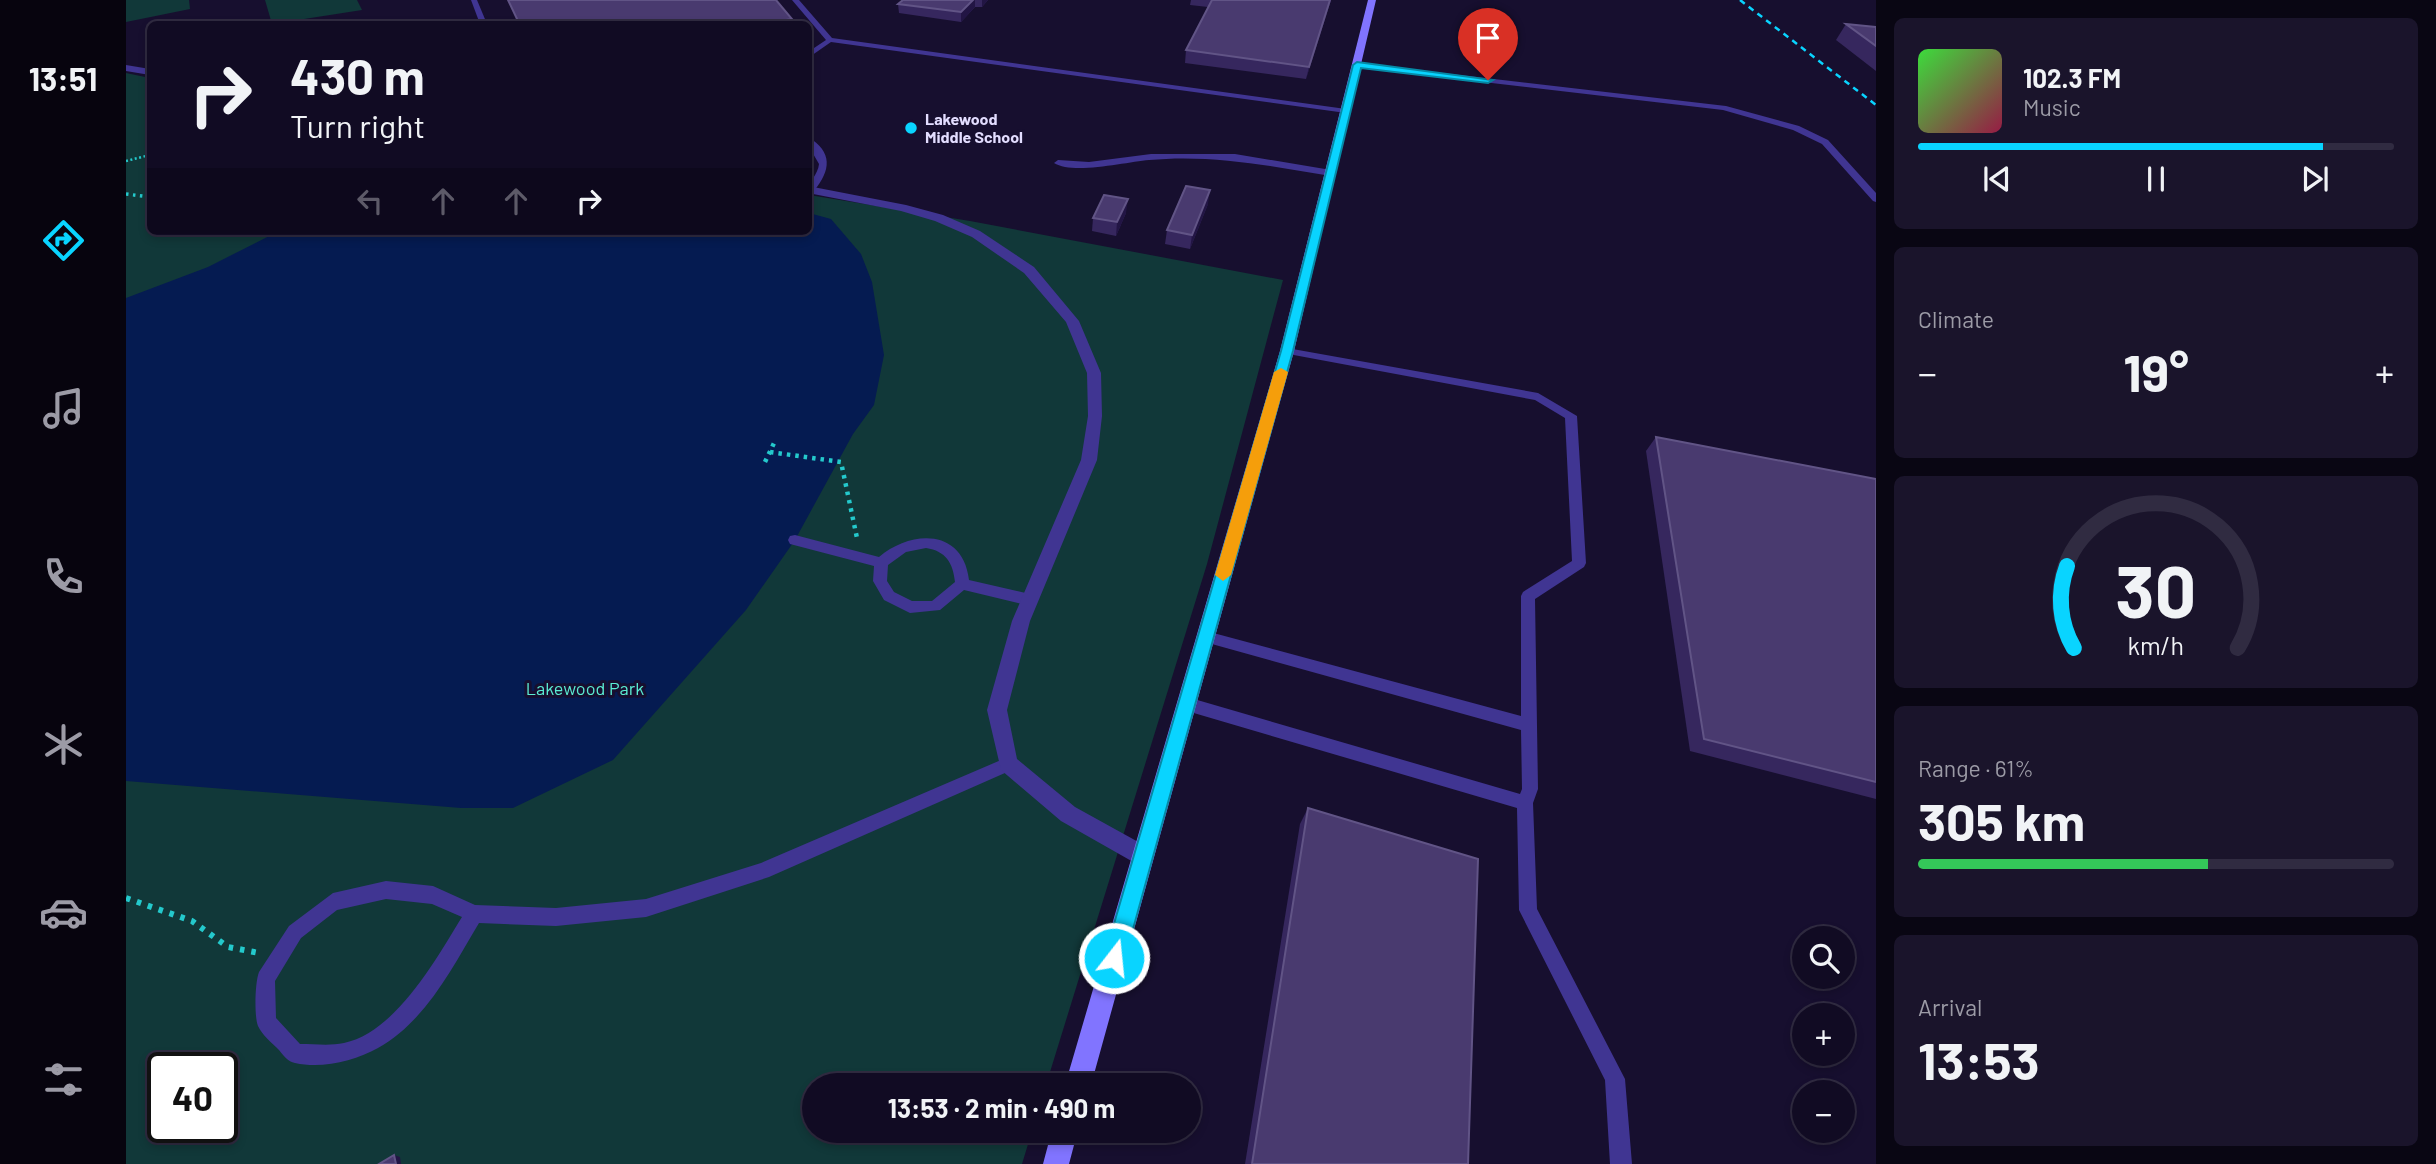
<!DOCTYPE html>
<html lang="en">
<head>
<meta charset="utf-8">
<style>
	:root { --surface:#110b23; --page:#1a142b; --text:#f1f3f6; --muted:#9c9ba6; --line:#302b41; --accent:#09d4ff }
	body { margin:0; font-family:Barlow,sans-serif; background:var(--page); color:var(--text); height:100vh; display:flex; flex-direction:column; font-size:26px; white-space:nowrap }
	* { box-sizing:border-box; margin:0 }
	p { font-size:23px; color:var(--muted) }
	.icon { flex:none; width:38px; height:38px; fill:none; stroke:currentColor; stroke-width:2; stroke-linecap:round; stroke-linejoin:round }
	.map { position:relative; flex:1; overflow:hidden }
	.drawer { display:flex; flex-direction:column; gap:18px; padding:18px; background:#090613; width:560px }
	.drawer>* { flex:none }
	.banner { position:absolute; left:21px; top:21px; width:665px; height:214px; border-radius:10px; box-shadow:0 4px 10px #0003,0 0 0 2px var(--line); background:#110b23; color:var(--text); overflow:hidden }
	.tools { position:absolute; left:1666px; top:926px; display:grid; gap:14px }
	.tools a { display:grid; place-items:center; width:63px; height:63px; border-radius:50%; background:var(--surface); box-shadow:0 4px 10px #0003,0 0 0 2px var(--line); font-size:35px }
	.speed { position:absolute; left:21px; top:1052px; display:flex; gap:14px; font-size:35px; font-weight:700; text-align:center }
	.speed>* { display:grid; place-content:center; width:91px; height:91px; border-radius:50%; background:var(--surface); box-shadow:0 4px 10px #0003,0 0 0 2px var(--line); line-height:1 }
	.speed .limit { border:4px solid #111; border-radius:10px; background:#fff; color:#111 }
	.pin { position:absolute; display:grid; place-items:center; width:60px; height:60px; color:#fff; margin:-72px -30px; border-radius:50% 50% 50% 0; rotate:-45deg; box-shadow:0 0 7px #0007 }
	.pin .icon { rotate:45deg }
	.me { position:absolute; width:77px; margin:-38px; rotate:16deg; stroke-linejoin:round; filter:drop-shadow(0 0 5px #0008) }
	.turn { display:flex; align-items:center; gap:24px; height:147px; padding:0 28px; font-size:32px }
	.turn .icon { width:91px; height:91px; stroke-width:2.5 }
	.turn b { display:block; font-size:49px; line-height:60px }
	.lanes { display:flex; align-items:center; height:66px; padding:0 28px; background:#0003; justify-content:center; gap:35px; direction:ltr }
	.lanes .off { opacity:.35 }
	.big { font-size:52px; font-weight:700; line-height:1.1 }
	.drawer .card { flex:1; display:flex; flex-direction:column; justify-content:center; gap:10px; min-width:0; padding:0 24px; border-radius:10px; background:var(--page) }
	.drawer .dial { align-items:center; gap:0 }
	.dial svg { height:182px; overflow:visible; fill:none; stroke:var(--line); stroke-width:7; stroke-linecap:round; text-anchor:middle }
	.dial text { fill:var(--text); stroke:none }
	.song { display:flex; align-items:center; gap:21px }
	.cover { width:84px; height:84px; border-radius:10px; background:linear-gradient(135deg,hsl(120 70% 55%),hsl(340 70% 35%)) }
	.played { height:7px; border-radius:4px; background:linear-gradient(90deg,var(--accent) 85%,var(--line) 85%) }
	.keys { display:flex; justify-content:space-around; direction:ltr }
	.heat { display:flex; justify-content:space-between; align-items:center; font-size:38px; direction:ltr }
	.charge { height:10px; border-radius:5px; background:linear-gradient(90deg,#34c759 61%,var(--line) 0) }
	.trip { position:absolute; left:676px; top:1073px; width:399px; height:70px; border-radius:35px; background:var(--surface); box-shadow:0 4px 10px #0003,0 0 0 2px var(--line); font-weight:700; line-height:70px; text-align:center }
	main { display:flex; flex:1; min-height:0 }
	.tabs { display:flex; flex-direction:column; width:126px; justify-content:space-around; align-items:center; background:#07040e; color:var(--muted) }
	.tabs .icon { width:49px; height:49px }
	.tabs .on { color:var(--accent) }
	.tabs b { font-size:32px; color:var(--text) }
	.map>svg:first-child { display:block }
</style>
</head>
<body>
<main>
<nav class="tabs">
<b>13:51</b>
<svg class="icon on" aria-label="directions" viewBox="0 0 24 24"><path d="M12 3l9 9-9 9-9-9zM9 14v-3h6M13 9l2 2-2 2"/></svg>
<svg class="icon" aria-label="music" viewBox="0 0 24 24"><path d="M9 18V5l10-2v13"/><circle cx="6" cy="18" r="3"/><circle cx="16" cy="16" r="3"/></svg>
<svg class="icon" aria-label="phone" viewBox="0 0 24 24"><path d="M5 4h4l2 5-3 2q2 4 5 5l2-3 5 2v4C11 20 4 13 5 4z"/></svg>
<svg class="icon" aria-label="climate" viewBox="0 0 24 24"><path d="M12 3v18M4 7l16 10M4 17L20 7"/></svg>
<svg class="icon" aria-label="car" viewBox="0 0 24 24"><path d="M5 17H2v-5l4-1 3-4h7l3 4 3 1v5h-3M9 17h6M6 11h13"/><circle cx="7" cy="17" r="2"/><circle cx="17" cy="17" r="2"/></svg>
<svg class="icon" aria-label="filters" viewBox="0 0 24 24"><path d="M4 7h16M4 17h16"/><circle cx="9" cy="7" r="2"/><circle cx="15" cy="17" r="2"/></svg>
</nav>
<div class="map">
<svg width="1750" height="1164" viewBox="0 0 1750 1164">
	<rect width="100%" height="100%" fill="#170f2f"/>
	<g fill="#113839" fill-rule="evenodd">
		<path d="M0 0H63L64 9 0 22Z"/>
		<path d="M139 0H231L236 10 146 24Z"/>
		<path d="M0 73 24 78V231H682L683 195 844 221 1157 280 1081 564 920 1085H688V1130L906 1131 896 1164H0ZM37 1068H96V1127H37Z"/>
	</g>
	<path fill="#051b51" d="M683 213 705 219 735 254 746 282 758 355 748 405 727 434 669 540 620 610 487 760 387 808H335L0 781V298L82 267 153 231H226L229 237 237 231H682Z"/>
	<g fill="none" stroke-linecap="round" stroke-linejoin="round">
		<path stroke="#24c9cc" stroke-width="2.5" stroke-dasharray="2 2.5" stroke-linecap="butt" d="M0 161 24 155"/>
		<path stroke="#24c9cc" stroke-width="3.5" stroke-dasharray="2.5 4.5" stroke-linecap="butt" d="M0 194 24 197"/>
		<g stroke="#24c9cc" stroke-width="4.5" stroke-dasharray="3.5 5" stroke-linecap="butt">
			<path d="M644 452 715 462 731 538"/>
			<path d="M639 462 649 441"/>
		</g>
		<path stroke="#24c9cc" stroke-width="6" stroke-dasharray="4.5 7" stroke-linecap="butt" d="M0 898 66 921 102 947 133 953"/>
		<g fill="#403592" fill-rule="evenodd">
			<path d="M345 0H351L361 24H354Z"/>
			<path d="M666 0H673L706 38 1220 109 1224 111 1220 113 705 42 682 58V52L700 40Z"/>
			<path d="M1231 63 1600 106 1673 126 1702 140 1750 193V202L1747 201 1696 144 1667 130 1597 110 1228 67V63Z"/>
			<path d="M682 137C707 152 705 170 688 191H682C682 182 692 175 693 164L682 145Z"/>
			<path d="M1025 154H1109L1205 170 1210 173 1205 176C1145 166 1085 154 1023 160 1000 162 947 175 928 163L932 160 963 162Z"/>
			<path d="M1161 348 1412 393 1451 416 1460 563 1458 567 1409 599 1412 789 1407 803 1411 909 1499 1079 1506 1164H1484L1479 1080 1393 910 1391 808 1061 711 1056 709 1053 704 1056 699 1061 697 1394 794 1396 789 1395 730 1075 641 1073 637 1075 633 1080 631 1395 716V596L1397 592 1446 561 1439 418 1409 400 1157 353 1155 351Z"/>
			<path d="M669 535 753 557C785 530 837 528 843 580L904 594 909 596 911 600 909 604 904 606 838 590 814 610 784 613 758 600 747 581 748 566 664 544 662 540 664 536ZM800 548C820 551 827 563 829 582L806 601H786L768 592 761 581 762 565 780 552Z"/>
			<path d="M882 757 888 759 890 764 888 769 643 877 520 917 430 926 353 923C326 968 300 1021 252 1048 229 1061 196 1069 169 1063 162 1062 157 1055 153 1050 146 1043 136 1035 132 1026 128 1016 129 982 133 972L163 926 207 893 260 881 307 886 349 905 430 908 520 899 635 863ZM260 899 306 904 336 917C310 959 270 1032 218 1043 204 1046 189 1044 174 1044L150 1018 149 981 175 938 211 910Z"/>
		</g>
		<g fill="#403592" fill-rule="evenodd">
			<path d="M0 65 24 69V75L0 71Z"/>
			<path d="M682 186 780 205 817 215 854 231 908 267 953 321 975 373 976 416 971 460 904 621 881 710 891 759 949 807 1025 849 1028 856 1025 863 1017 866 1009 863 935 821 875 770 861 710 886 621 955 460 962 416 961 373 940 322 898 273 846 237 809 221 775 211 682 193Z"/>
		</g>
		<g fill="#8174ff" fill-rule="evenodd">
			<path d="M1242 0H1250L1168 351 965 1085H939L1154 351Z"/>
			<path d="M926 1130H952L943 1164H917Z"/>
		</g>
		<path stroke="#09d4ff" stroke-width="2.5" stroke-dasharray="6 5" stroke-linecap="butt" d="M1614 0 1750 105"/>
	</g>
	<g fill="#36275e">
		<path d="M777 0H862L856 7H849L835 22 773 13 772 4Z"/>
		<path d="M1065 0H1205L1180 79 1059 63 1060 50 1082 7 1064 5Z"/>
		<path d="M1720 24 1750 27V71L1710 40Z"/>
		<path d="M1082 204 1064 249 1039 244 1041 230Z"/>
		<path d="M1000 213 990 236 966 231 967 218Z"/>
		<path d="M1530 437 1750 479V799L1564 751 1520 451Z"/>
		<path d="M1182 808 1342 1164H1119L1174 824Z"/>
	</g>
	<g fill="#221544">
		<path d="M847 0H849V7L835 22V12Z"/>
		<path d="M856 0H862L856 7Z"/>
		<path d="M1204 0H1205L1180 79 1183 67Z"/>
		<path d="M666 19 667 24H636Z"/>
		<path d="M1084 190 1082 204 1064 249 1066 235Z"/>
		<path d="M1002 199 1000 213 990 236 991 222Z"/>
		<path d="M268 1155 274 1157 275 1164H270Z"/>
	</g>
	<g fill="#493a6f" stroke="#615486" stroke-width="2">
		<path d="M382 0H650L666 19 636 24H381L380 23 392 21Z"/>
		<path d="M777 0H847L835 12 772 4Z"/>
		<path d="M1086 0H1204L1183 67 1060 50Z"/>
		<path d="M1720 24 1750 27V46Z"/>
		<path d="M1060 186 1084 190 1066 235 1041 230Z"/>
		<path d="M978 195 1002 199 991 222 967 218Z"/>
		<path d="M1530 437 1750 479V782L1578 739Z"/>
		<path d="M1182 808 1352 859 1342 1164H1126Z"/>
		<path d="M268 1155 270 1164H253Z"/>
	</g>
	<path fill="#09d4ff" stroke="#068aa6" stroke-width="2" d="M1231 62 1367 80 1362 83 1235 68 1167 351 999 958 996 965 988 968 981 965 978 958 1155 351 1227 65Z"/>
	<path fill="#f59e0b" d="M1155 368 1162 372 1105 575 1097 581 1089 575 1148 372Z"/>
	<circle fill="#09d4ff" stroke="#170f2f" stroke-width="2.5" cx="785" cy="128" r="7"/>
	<g text-anchor="middle" stroke-width="6" stroke-linejoin="round" paint-order="stroke">
		<g font-size="16" font-weight="bold" fill="#e3ddff" stroke="#170f2f" text-anchor="start">
			<text x="799" y="125">Lakewood<tspan x="799" dy="18">Middle School</tspan></text>
		</g>
		<g font-size="18" fill="#5bedd3" stroke="#170f2f">
			<text x="459" y="695">Lakewood Park</text>
		</g>
	</g>
</svg>
<div class="tools">
<a><svg class="icon" aria-label="search" viewBox="0 0 24 24"><circle cx="10" cy="10" r="6"/><path d="M15 15l6 6"/></svg></a>
<a>+</a>
<a>−</a>
</div>
<div class="speed"><div class="limit">40</div></div>
<div class="pin" style="left:1362px;top:80px;background:#d93025"><svg class="icon" aria-label="arrive" viewBox="0 0 24 24"><path d="M6 21V4h12l-3 4 3 4H6"/></svg></div>
<svg class="me" style="left:988px;top:958px" viewBox="-20 -20 40 40"><circle r="17" fill="#09d4ff" stroke="#fff" stroke-width="3"/><path d="M0-11L8 9 0 5-8 9z" fill="#fff"/></svg>
<div class="trip">13:53 · 2 min · 490 m</div>
<div class="banner">
<div class="turn"><svg class="icon" aria-label="right" viewBox="0 0 24 24"><path d="M7 20v-9h11M14 6l5 5-5 5"/></svg><div><b>430 m</b>Turn right</div></div>
<div class="lanes"><svg class="icon off" aria-label="left" viewBox="0 0 24 24"><path d="M17 20v-9H6M10 6l-5 5 5 5"/></svg><svg class="icon off" aria-label="ahead" viewBox="0 0 24 24"><path d="M12 20V5M6 11l6-6 6 6"/></svg><svg class="icon off" aria-label="ahead" viewBox="0 0 24 24"><path d="M12 20V5M6 11l6-6 6 6"/></svg><svg class="icon" aria-label="right" viewBox="0 0 24 24"><path d="M7 20v-9h11M14 6l5 5-5 5"/></svg></div>
</div>
</div>
<section class="drawer">
<div class="card">
<div class="song"><i class="cover"></i><div><b>102.3 FM</b><p>Music</p></div></div>
<div class="played"></div>
<div class="keys"><svg class="icon" aria-label="previous" viewBox="0 0 24 24"><path d="M18 5L8 12l10 7zM5 5v14"/></svg><svg class="icon" aria-label="pause" viewBox="0 0 24 24"><path d="M8 5v14M16 5v14"/></svg><svg class="icon" aria-label="next" viewBox="0 0 24 24"><path d="M6 5l10 7-10 7zM19 5v14"/></svg></div>
</div>
<div class="card"><p>Climate</p>
<div class="heat"><a>−</a><b class="big">19°</b><a>+</a></div>
</div>
<div class="card dial"><svg viewBox="0 0 100 80">
<path d="M14 69A42 42 0 1 1 86 69"/>
<path d="M14 69A42 42 0 0 1 11 33" stroke="#09d4ff"/>
<text x="50" y="56" font-size="32" font-weight="700">30</text>
<text x="50" y="72" font-size="11">km/h</text>
</svg></div>
<div class="card"><p>Range · 61%</p><b class="big">305 km</b><div class="charge"></div></div>
<div class="card"><p>Arrival</p><b class="big">13:53</b></div>
</section>
</main>
</body>
</html>
